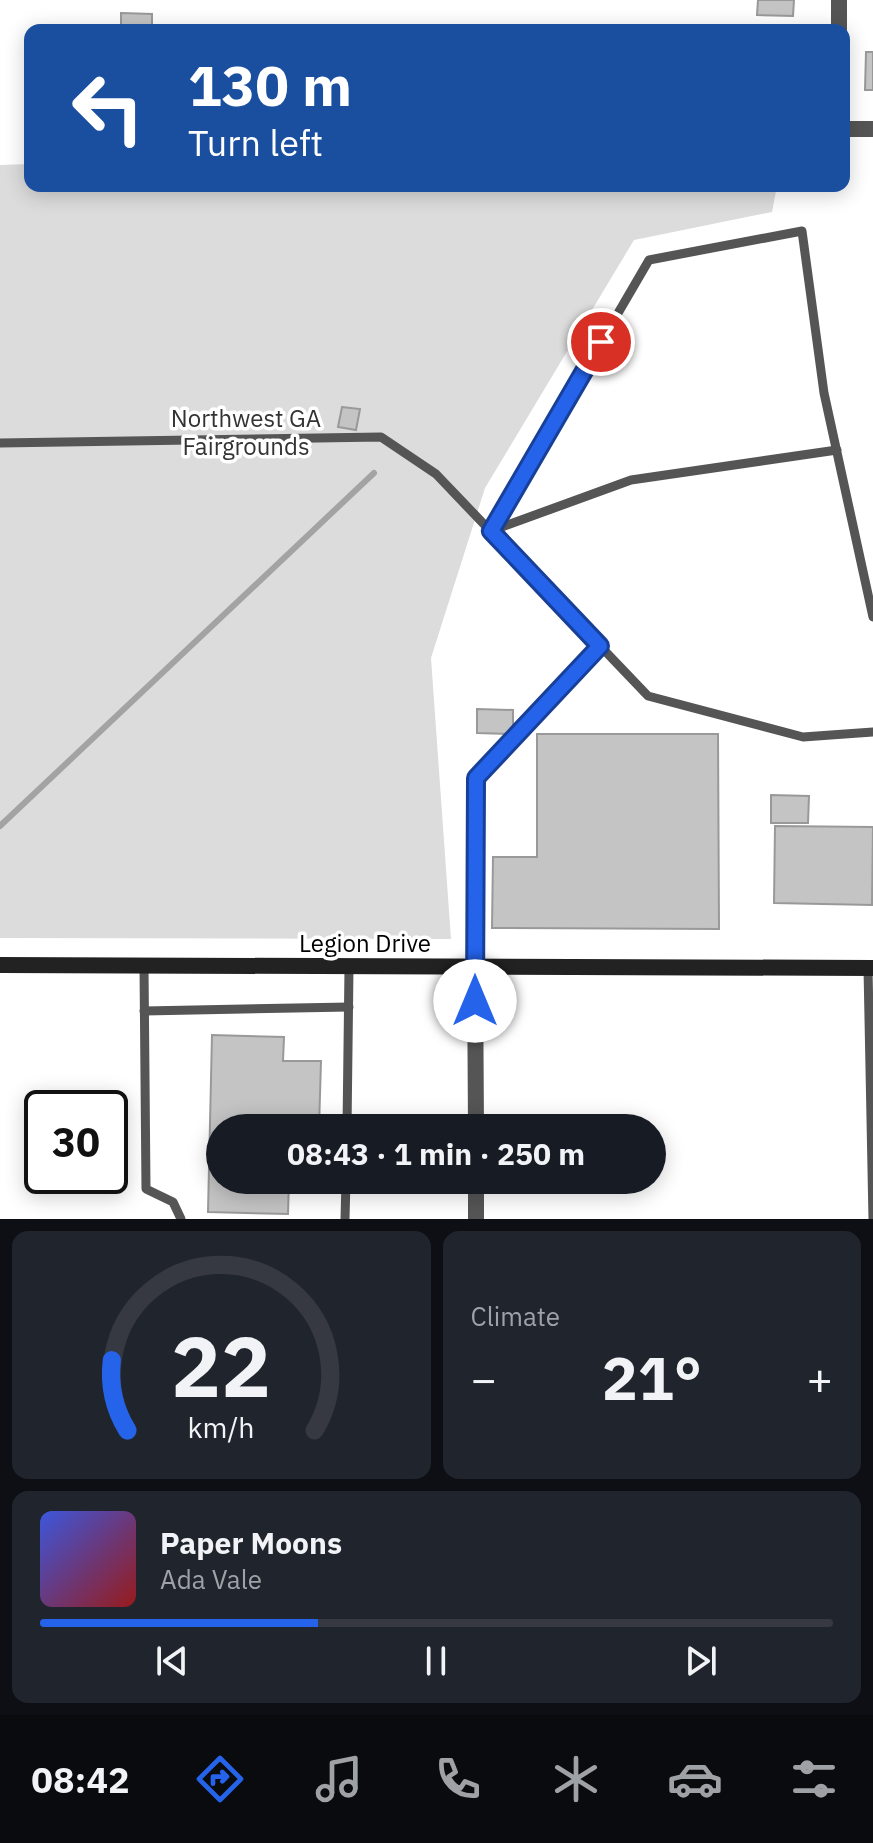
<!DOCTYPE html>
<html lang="en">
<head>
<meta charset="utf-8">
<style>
	:root { --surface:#171b24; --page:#20242c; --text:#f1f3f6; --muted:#9ea1a6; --line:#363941; --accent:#2563eb }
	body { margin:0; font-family:"IBM Plex Sans",sans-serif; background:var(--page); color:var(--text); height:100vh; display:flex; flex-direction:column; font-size:30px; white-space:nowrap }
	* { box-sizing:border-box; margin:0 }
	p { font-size:26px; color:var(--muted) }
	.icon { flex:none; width:44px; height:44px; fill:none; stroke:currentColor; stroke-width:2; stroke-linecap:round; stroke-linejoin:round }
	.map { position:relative; height:1219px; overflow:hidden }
	.side { display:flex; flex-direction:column; gap:12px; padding:12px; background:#0d0f14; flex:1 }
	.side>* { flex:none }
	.top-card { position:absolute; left:24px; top:24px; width:826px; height:168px; border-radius:16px; box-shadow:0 4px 20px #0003; background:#1a4fa0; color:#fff; overflow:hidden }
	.speed { position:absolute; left:24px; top:1090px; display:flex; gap:16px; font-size:40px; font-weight:700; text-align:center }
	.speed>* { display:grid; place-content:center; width:104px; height:104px; border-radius:50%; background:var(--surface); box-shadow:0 4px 20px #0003; line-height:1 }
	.speed .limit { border:4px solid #111; border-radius:12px; background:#fff; color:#111 }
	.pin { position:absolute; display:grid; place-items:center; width:68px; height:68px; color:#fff; margin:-34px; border:4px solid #fff; border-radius:50%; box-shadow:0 2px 8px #0007 }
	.me { position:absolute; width:88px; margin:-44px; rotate:0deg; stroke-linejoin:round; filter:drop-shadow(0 0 6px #0008) }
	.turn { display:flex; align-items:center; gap:28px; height:168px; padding:0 32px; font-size:36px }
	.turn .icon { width:104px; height:104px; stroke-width:2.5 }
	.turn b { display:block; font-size:56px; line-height:68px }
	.big { font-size:60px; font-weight:700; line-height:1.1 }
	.side .tile { flex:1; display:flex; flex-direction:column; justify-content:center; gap:12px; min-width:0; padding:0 28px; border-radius:16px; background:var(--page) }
	.side .dial { align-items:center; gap:0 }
	.dial svg { height:208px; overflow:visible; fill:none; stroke:var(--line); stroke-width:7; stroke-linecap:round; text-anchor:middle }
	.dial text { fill:var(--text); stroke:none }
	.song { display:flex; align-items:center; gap:24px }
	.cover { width:96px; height:96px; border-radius:12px; background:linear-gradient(135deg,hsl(230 70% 55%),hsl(0 70% 35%)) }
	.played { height:8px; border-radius:4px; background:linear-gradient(90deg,var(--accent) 35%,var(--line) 35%) }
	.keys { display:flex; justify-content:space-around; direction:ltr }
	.heat { display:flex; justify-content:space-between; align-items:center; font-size:44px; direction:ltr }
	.side .tiles { flex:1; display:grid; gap:12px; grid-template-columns:1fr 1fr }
	.tile:last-child { grid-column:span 2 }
	.trip { position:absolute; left:206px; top:1114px; width:460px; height:80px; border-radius:40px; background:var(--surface); box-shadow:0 4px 20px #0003; font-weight:700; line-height:80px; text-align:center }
	.tabs { display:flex; height:128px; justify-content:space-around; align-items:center; background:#090b0e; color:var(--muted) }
	.tabs .icon { width:56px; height:56px }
	.tabs .selected { color:var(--accent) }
	.tabs b { font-size:36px; color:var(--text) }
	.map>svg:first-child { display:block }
</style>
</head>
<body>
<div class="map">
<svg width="873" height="1219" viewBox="0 0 873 1219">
	<rect width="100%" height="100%" fill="#fff"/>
	<path fill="#dcdcdc" d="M30 164V186H777L772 212 634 240 485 488 431 658 451 939 0 938V165Z"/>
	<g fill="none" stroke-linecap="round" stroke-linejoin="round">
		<path stroke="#a3a3a3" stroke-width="6" d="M0 826 374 473"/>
	</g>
	<g fill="#c4c4c4" stroke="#999" stroke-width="2">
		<path d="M758 0H794L793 16 757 15Z"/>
		<path d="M121 13 152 14V30H121Z"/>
		<path d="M866 52H873V90H865Z"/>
		<path d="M342 407 360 409 356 430 338 427Z"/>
		<path d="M477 709 513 710V734L477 733Z"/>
		<path d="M537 734H718L719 929 492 928 493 857H537Z"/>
		<path d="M771 795 809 796 808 823H771Z"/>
		<path d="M775 826 873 827 872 905 774 903Z"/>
		<path d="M212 1035 284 1037 283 1061H321L319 1128H220V1180H289L288 1214 208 1212Z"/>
	</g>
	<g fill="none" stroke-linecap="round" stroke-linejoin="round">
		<g stroke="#555" stroke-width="9">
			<path d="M0 443 381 437 436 474 648 696 803 737 873 732"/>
			<path d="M491 531 649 260 802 231 824 393 873 617"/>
			<path d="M491 531 631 480 837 450"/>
			<path d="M144 966 146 1189 173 1202 181 1219"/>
			<path d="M868 968 873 1219"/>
			<path d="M475 969 476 778 600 646"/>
			<path d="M144 1011 349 1007"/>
			<path d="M347 1128 349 968"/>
			<path d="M345 1219 346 1180"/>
		</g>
		<g stroke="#555" stroke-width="16">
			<path d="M839 30V0"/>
			<path d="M844 129H873"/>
			<path d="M475 969 476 1128"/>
			<path d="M476 1180V1219"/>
		</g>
		<path stroke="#222" stroke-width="16" d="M0 965 873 968"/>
	</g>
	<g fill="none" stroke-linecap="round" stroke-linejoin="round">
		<g stroke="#184099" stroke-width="20">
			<path id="route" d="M475 1001 476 778 600 646 491 531 601 342"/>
		</g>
		<use href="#route" stroke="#2563eb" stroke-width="14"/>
	</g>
	<g text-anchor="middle" stroke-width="7" stroke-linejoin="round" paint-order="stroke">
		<g font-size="24" fill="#333" stroke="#fff">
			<text x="246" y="427">Northwest GA<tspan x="246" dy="28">Fairgrounds</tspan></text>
		</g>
		<g font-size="24" fill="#000" stroke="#fff">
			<text x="365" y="952">Legion Drive</text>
		</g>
	</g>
</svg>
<div class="speed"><div class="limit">30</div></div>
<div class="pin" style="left:601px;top:342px;background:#d93025"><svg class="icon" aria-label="arrive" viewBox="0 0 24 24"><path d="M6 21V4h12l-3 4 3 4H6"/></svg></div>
<svg class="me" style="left:475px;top:1001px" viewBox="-20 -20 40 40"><circle r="19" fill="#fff"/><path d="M0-13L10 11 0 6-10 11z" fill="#2563eb"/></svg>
<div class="trip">08:43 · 1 min · 250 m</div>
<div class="top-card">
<div class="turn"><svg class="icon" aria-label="left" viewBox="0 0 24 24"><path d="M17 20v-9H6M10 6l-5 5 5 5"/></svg><div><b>130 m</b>Turn left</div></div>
</div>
</div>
<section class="side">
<div class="tiles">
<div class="tile dial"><svg viewBox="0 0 100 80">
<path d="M14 69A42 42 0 1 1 86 69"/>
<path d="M14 69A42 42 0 0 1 8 42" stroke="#2563eb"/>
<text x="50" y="56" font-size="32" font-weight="700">22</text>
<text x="50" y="72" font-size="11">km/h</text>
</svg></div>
<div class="tile"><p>Climate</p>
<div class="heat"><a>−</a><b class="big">21°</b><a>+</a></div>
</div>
<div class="tile">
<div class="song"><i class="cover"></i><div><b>Paper Moons</b><p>Ada Vale</p></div></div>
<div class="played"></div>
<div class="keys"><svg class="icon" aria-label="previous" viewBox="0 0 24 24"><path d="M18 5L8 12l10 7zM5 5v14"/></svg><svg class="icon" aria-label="pause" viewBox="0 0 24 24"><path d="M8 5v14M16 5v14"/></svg><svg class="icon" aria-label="next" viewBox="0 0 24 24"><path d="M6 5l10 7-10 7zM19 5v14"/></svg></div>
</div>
</div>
</section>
<nav class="tabs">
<b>08:42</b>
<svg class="icon selected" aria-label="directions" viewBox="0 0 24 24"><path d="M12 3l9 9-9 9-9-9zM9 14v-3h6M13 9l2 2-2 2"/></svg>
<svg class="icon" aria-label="music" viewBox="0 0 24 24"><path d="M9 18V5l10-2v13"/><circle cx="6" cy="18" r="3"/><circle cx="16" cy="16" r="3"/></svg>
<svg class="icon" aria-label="phone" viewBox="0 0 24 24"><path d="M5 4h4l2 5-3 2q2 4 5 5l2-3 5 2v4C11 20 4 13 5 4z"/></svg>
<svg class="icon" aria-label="climate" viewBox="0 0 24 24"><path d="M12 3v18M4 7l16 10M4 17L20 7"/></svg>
<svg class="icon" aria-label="car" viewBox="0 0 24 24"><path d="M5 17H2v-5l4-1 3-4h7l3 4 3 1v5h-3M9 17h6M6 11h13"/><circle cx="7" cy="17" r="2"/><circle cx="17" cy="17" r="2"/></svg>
<svg class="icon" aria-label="filters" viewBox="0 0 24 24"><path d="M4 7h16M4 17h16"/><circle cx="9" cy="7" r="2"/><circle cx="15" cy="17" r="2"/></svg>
</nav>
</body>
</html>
